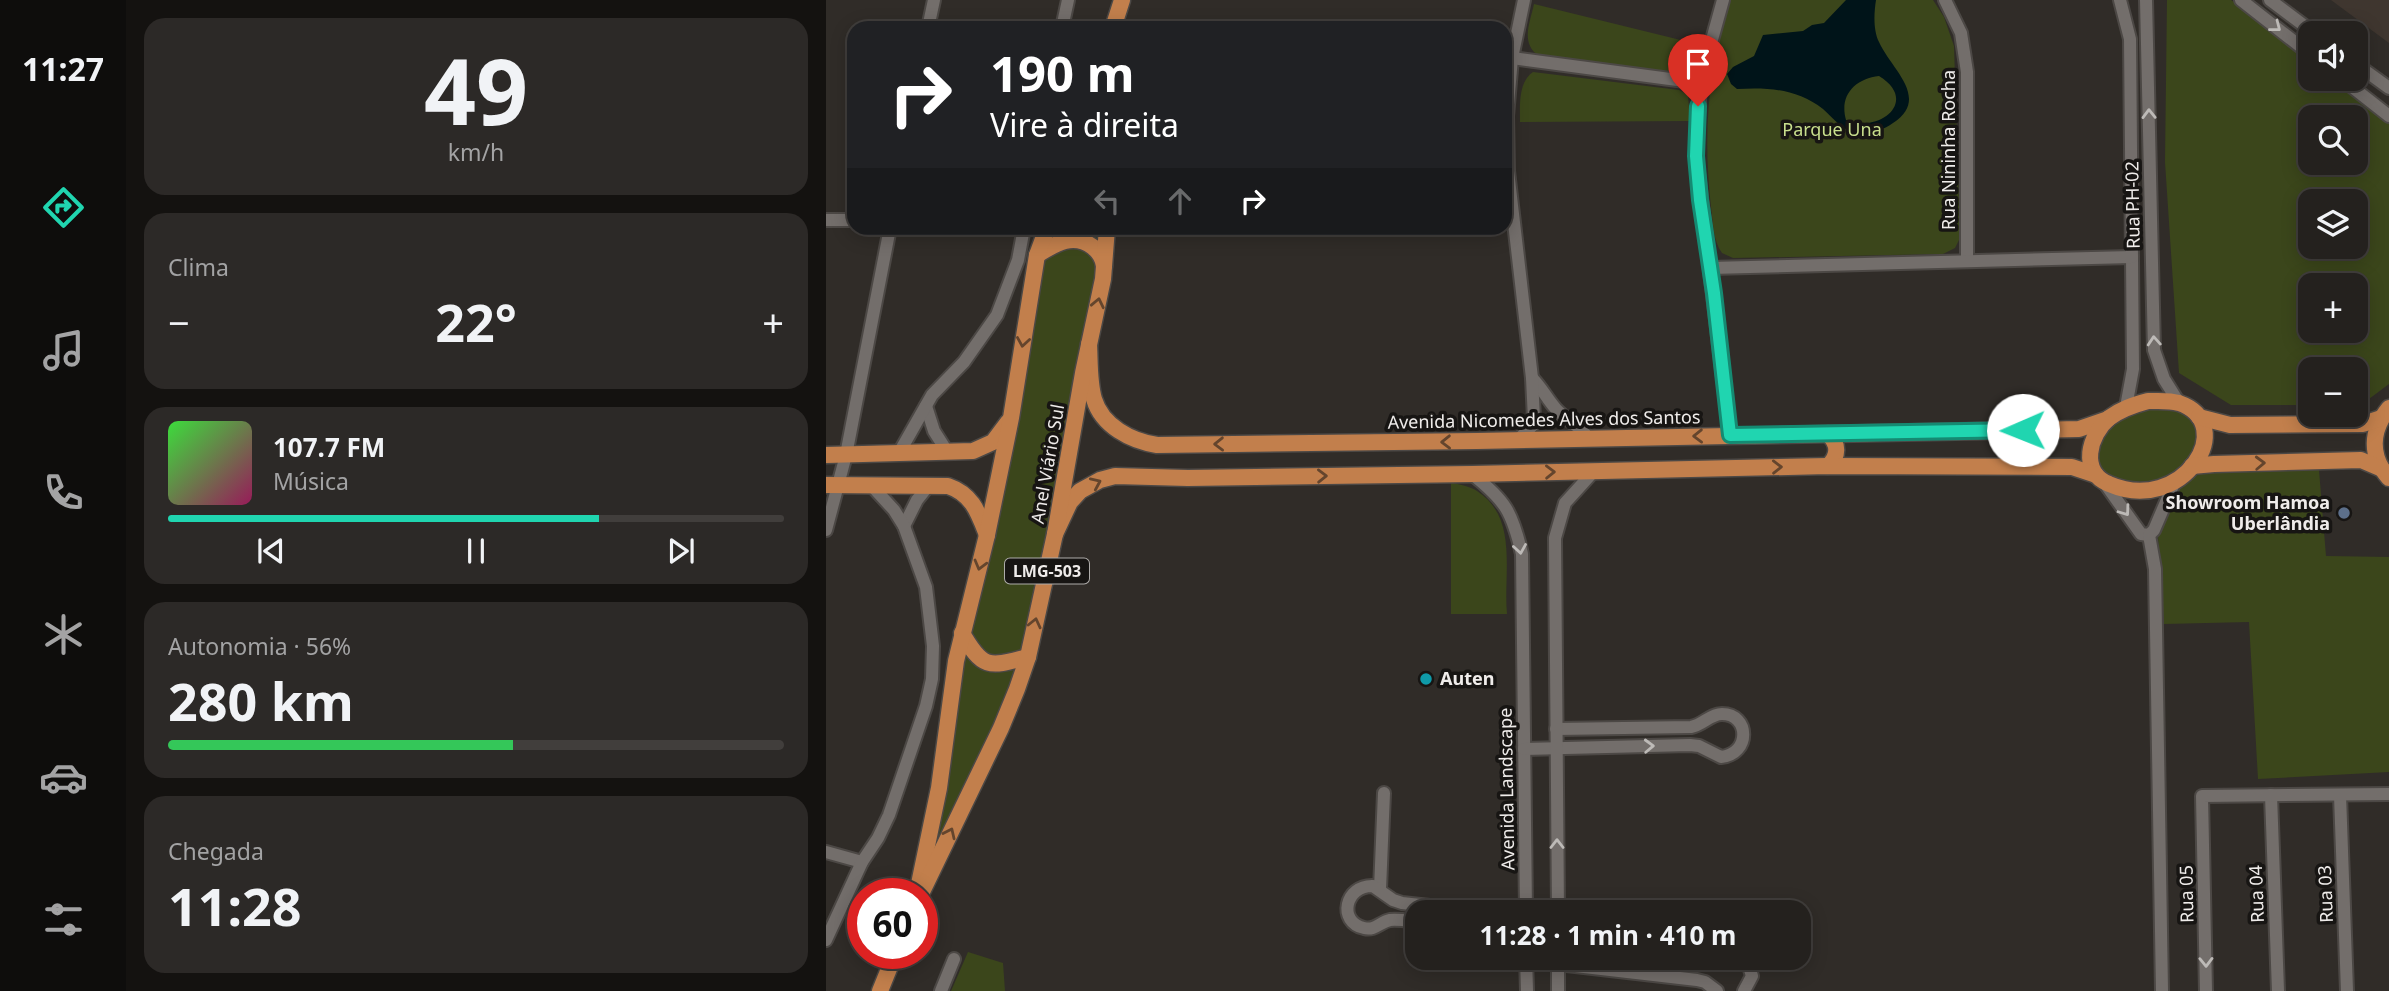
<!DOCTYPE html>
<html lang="pt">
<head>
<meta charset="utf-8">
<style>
	:root { --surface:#24211e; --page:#2c2927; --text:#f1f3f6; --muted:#a3a3a4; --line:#413e3c; --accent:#20d5b0 }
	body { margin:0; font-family:"Noto Sans",sans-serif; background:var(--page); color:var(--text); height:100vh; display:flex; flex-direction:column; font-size:26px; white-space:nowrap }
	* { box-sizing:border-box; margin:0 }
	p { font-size:23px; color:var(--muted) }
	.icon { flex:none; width:38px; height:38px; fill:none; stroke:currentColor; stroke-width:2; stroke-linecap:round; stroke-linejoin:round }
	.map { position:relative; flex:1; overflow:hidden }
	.drawer { display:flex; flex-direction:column; gap:18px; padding:18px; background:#141210; width:700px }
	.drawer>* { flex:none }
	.banner { position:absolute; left:21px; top:21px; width:665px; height:214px; border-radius:21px; box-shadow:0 4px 18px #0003,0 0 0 2px var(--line); background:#202124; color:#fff; overflow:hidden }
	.fabs { position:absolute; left:1472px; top:21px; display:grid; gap:14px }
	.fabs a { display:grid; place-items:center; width:70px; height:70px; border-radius:14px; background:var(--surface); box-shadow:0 4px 18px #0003,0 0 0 2px var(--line); font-size:35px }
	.speed { position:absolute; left:21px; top:878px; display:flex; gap:14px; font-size:35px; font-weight:700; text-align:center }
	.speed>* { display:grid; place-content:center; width:91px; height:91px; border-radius:50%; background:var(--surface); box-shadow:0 4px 18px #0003,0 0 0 2px var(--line); line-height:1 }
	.speed .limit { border:10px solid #d22; background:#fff; color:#111 }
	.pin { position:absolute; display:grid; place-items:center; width:60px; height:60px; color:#fff; margin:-72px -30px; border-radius:50% 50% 50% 0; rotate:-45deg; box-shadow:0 0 7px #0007 }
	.pin .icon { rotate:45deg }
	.me { position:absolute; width:77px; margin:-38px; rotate:269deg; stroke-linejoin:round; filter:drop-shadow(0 0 5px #0008) }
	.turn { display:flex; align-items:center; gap:24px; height:147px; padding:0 28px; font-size:32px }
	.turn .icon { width:91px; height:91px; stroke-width:2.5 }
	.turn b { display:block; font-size:49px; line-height:60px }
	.lanes { display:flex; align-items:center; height:66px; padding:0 28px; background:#0003; justify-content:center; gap:35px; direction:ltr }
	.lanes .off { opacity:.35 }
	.big { font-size:52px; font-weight:700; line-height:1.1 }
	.drawer .widget { flex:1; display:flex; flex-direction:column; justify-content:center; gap:10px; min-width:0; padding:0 24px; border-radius:21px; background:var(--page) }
	.drawer .dial { align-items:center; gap:0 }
	.dial b { font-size:91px; line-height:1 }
	.song { display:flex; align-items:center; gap:21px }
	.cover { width:84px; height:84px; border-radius:10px; background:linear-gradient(135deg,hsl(120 70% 55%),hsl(330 70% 35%)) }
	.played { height:7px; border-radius:4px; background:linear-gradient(90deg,var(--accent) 70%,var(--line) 70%) }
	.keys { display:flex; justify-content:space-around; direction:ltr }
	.heat { display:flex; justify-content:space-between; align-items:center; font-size:38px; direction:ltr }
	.charge { height:10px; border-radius:5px; background:linear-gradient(90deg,#34c759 56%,var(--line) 0) }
	.trip { position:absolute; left:579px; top:900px; width:406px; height:70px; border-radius:21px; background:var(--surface); box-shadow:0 4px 18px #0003,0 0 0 2px var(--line); font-weight:700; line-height:70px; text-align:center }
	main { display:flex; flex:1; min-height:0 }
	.dock { display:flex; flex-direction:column; width:126px; justify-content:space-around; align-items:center; background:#0e0d0c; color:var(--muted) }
	.dock .icon { width:49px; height:49px }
	.dock .selected { color:var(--accent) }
	.dock b { font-size:32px; color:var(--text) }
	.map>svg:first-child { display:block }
</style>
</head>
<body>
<main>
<nav class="dock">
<b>11:27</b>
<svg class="icon selected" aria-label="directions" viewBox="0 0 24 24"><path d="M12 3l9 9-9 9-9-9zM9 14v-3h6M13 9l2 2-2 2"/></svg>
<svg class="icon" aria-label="music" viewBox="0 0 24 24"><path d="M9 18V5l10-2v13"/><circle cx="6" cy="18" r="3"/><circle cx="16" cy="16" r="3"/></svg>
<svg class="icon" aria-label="phone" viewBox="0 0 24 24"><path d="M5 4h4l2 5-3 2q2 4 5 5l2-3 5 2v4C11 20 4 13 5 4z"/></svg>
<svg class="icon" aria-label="climate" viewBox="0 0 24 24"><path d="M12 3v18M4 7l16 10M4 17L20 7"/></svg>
<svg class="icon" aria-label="car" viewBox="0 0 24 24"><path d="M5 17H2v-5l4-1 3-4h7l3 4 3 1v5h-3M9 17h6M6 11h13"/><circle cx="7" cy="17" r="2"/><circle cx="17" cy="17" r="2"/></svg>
<svg class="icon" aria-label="filters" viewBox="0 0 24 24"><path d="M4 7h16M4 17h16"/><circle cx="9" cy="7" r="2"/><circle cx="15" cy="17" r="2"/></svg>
</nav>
<section class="drawer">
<div class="widget dial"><b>49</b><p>km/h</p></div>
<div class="widget"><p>Clima</p>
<div class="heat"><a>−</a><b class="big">22°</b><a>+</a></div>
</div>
<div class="widget">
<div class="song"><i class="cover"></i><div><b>107.7 FM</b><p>Música</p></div></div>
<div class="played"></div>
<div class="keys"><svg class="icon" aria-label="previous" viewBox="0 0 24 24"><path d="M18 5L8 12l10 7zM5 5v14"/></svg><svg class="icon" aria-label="pause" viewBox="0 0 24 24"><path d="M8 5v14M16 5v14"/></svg><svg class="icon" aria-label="next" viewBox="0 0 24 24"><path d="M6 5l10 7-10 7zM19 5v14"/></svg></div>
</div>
<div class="widget"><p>Autonomia · 56%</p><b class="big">280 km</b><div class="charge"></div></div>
<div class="widget"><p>Chegada</p><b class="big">11:28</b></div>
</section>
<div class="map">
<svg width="1563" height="991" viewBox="0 0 1563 991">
	<rect width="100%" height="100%" fill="#302c28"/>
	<path fill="#3f362f" d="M1505 0H1563V43Z"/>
	<g fill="#3b461b" fill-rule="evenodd">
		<path d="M905 0H1107L1118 17 1128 46 1134 238 1129 248 1117 254 907 258 896 253C887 241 887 222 885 207 877 136 881 68 905 0Z"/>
		<path d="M1341 0H1405L1484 53V79H1522L1563 106V384L1535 405H1530V369H1484V405H1405L1353 373 1339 162ZM1484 117H1530V163H1484ZM1484 201H1530V247H1484ZM1484 285H1530V331H1484Z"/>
		<path d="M708 4 875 45C872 59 870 70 854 74L713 56C694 43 704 23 708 4Z"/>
		<path d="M707 72 853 90 862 95 864 121 694 122C694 106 692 82 707 72Z"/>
		<path d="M221 228H281L202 657 95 894Z"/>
		<path d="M1322 408 1351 410 1368 421C1373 436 1372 449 1362 461 1341 485 1324 487 1294 480 1287 478 1280 477 1276 471 1272 466 1272 461 1272 455 1271 428 1300 414 1322 408Z"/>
		<path d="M1493 470 1500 556 1563 557V772L1432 779 1423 622 1338 624 1332 537 1352 487 1371 471Z"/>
		<path d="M625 482C633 485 644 486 651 491 693 518 677 573 681 614H625Z"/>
		<path d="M142 952 177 963 179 991H125Z"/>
	</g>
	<path fill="#001419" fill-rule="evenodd" d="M1020 0H1050C1048 13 1047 30 1053 42 1065 69 1105 98 1067 123 1057 130 1043 135 1031 133 1017 131 1007 118 997 109 971 89 942 87 911 89L905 84 901 74 907 67 928 56 937 35 977 31 986 25 998 23ZM1053 76C1093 100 1055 134 1020 120 1013 95 1029 79 1053 76Z"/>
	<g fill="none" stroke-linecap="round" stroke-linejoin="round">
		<g stroke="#4c4845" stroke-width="16">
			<g id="minor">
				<path d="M897 0 874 83 870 156 904 435"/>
				<path d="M1119 0 1135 33 1141 72V261"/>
				<path d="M1294 0 1304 39 1307 369 1300 407"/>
				<path d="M1320 0 1328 350 1338 379 1353 403"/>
				<path d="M1415 0 1484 54"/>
				<path d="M1444 0 1488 33"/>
				<path d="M102 28 108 0"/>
				<path d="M236 28 242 0"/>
				<path d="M686 58 874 83"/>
				<path d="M1530 64 1563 88"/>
				<path d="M1516 79 1563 116"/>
				<path d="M0 220H28"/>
				<path d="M884 268 1306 257"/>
				<path d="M706 378C716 388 721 399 730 409 741 421 754 425 763 439"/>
				<path d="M100 406 108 431 122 453"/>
				<path d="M692 440 706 426 708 419 706 378 682 171 681 116 686 58 698 0"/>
				<path d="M73 453 106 395 138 362 171 315 192 260 198 228"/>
				<path d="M646 474C680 501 686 512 696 554L700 912"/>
				<path d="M1278 482 1315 534 1323 535"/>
				<path d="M78 526 91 500 103 485"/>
				<path d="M0 530 20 455 64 228"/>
				<path d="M698 749 864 745 873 746 895 757C925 754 924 714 896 714 884 714 877 725 865 727L730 729"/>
				<path d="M1445 795 1452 991"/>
				<path d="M1514 795 1521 991"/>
				<path d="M0 852 36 862"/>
				<path d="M554 889 558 793"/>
				<path d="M686 912 700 904"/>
				<path d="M732 912 729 538 739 503 768 471"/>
				<path d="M592 922C583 921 573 919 564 920 554 922 549 931 538 928 511 922 519 885 547 886L567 900 576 903 659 912"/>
				<path d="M0 940 36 862 52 838 63 815 100 706 106 679 107 646 100 587 78 526 68 510 45 485"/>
				<path d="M700 957 701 991"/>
				<path d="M732 957V991"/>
				<path d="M837 957 882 962 893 957"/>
				<path d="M916 957 922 963 926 976 918 991"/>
				<path d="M732 964 871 980 879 982 891 991"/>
				<path d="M115 991 128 959"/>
				<path d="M1336 991 1329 569 1323 535 1328 530 1349 481"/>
				<path d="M1380 991 1376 796 1563 794"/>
			</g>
		</g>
		<g stroke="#4c4845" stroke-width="19">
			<g id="major">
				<path d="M287 28 296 0"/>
				<path d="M211 255C229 244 247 232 267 247 273 252 277 258 278 266"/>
				<path d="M263 344C264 362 263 382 268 399 276 426 305 441 331 445L651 441 1253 429 1282 419"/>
				<path d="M1322 401C1332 401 1343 400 1353 403 1414 424 1357 516 1283 484 1253 472 1263 435 1283 418 1295 409 1307 405 1322 401Z"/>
				<path d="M1563 408C1545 430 1543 456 1563 478"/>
				<path d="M1373 417 1404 425 1537 424 1555 418"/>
				<path d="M0 455 147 451 167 442 182 422"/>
				<path d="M1002 466C1013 456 1013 444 1002 434"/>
				<path d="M1366 466 1388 464 1535 460 1556 469"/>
				<path d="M0 485 122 486C146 494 152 512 161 535"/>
				<path d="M229 534 244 502 254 491 274 480 289 476 362 478 646 474 1002 466 1246 467 1270 475"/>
				<path d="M136 633C157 670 163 667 202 657"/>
				<path d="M93 884 113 788 130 661 161 535 185 418 211 255 221 228"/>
				<path d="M95 894 175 728 191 689 202 657 229 534 257 373 277 279 281 228"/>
				<path d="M54 991 69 954"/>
			</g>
		</g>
		<use href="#minor" stroke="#736e6b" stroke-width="12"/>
		<use href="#major" stroke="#c27f4c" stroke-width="16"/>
	</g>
	<defs><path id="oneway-chevron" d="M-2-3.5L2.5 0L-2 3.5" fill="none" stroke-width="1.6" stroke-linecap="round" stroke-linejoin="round" transform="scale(1.75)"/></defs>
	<g stroke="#bdbab7">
		<use href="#oneway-chevron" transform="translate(1450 27) rotate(38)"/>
		<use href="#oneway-chevron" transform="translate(1323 114) rotate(-91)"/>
		<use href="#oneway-chevron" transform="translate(1328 341) rotate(-94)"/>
		<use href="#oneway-chevron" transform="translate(1299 511) rotate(54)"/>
		<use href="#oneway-chevron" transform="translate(694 549) rotate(81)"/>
		<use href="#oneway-chevron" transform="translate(823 746) rotate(-2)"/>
		<use href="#oneway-chevron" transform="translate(731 844) rotate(-90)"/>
		<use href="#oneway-chevron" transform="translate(1380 962) rotate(89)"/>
	</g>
	<g stroke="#64452d">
		<use href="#oneway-chevron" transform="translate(272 303) rotate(-78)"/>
		<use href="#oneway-chevron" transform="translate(197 342) rotate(99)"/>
		<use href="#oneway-chevron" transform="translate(872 436) rotate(179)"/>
		<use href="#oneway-chevron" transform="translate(620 442) rotate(179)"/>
		<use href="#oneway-chevron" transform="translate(393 444) rotate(179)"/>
		<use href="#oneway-chevron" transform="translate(1434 463) rotate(-2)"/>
		<use href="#oneway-chevron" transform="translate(951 467) rotate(-1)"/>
		<use href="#oneway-chevron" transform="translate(724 472) rotate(-1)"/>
		<use href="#oneway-chevron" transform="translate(496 476) rotate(-1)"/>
		<use href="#oneway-chevron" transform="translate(270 483) rotate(-24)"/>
		<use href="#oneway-chevron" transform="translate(154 565) rotate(105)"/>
		<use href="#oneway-chevron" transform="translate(209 623) rotate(-77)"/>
		<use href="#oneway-chevron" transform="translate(124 833) rotate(-65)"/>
	</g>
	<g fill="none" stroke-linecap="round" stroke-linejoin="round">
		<g stroke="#158a72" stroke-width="18">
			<path id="route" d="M872 106 870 156 874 200 888 293 904 435 1197 430"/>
		</g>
		<use href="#route" stroke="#20d5b0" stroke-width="12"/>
	</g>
	<circle fill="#5c6f8a" stroke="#171513" stroke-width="2.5" cx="1518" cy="513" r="7"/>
	<circle fill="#0f9aa8" stroke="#171513" stroke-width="2.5" cx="600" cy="679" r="7"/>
	<g text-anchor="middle" stroke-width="7" stroke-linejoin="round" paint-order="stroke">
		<rect fill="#171513" stroke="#aeacaa" stroke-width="2" x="179" y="558.5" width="84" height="25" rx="5"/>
		<g font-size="16" font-weight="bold" fill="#efecea">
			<text x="221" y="577">LMG-503</text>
		</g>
		<g font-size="18" fill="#c8df8d" stroke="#171513">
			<text x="1006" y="136">Parque Una</text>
		</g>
		<g font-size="18" fill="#efecea" stroke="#171513">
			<text transform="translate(1123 150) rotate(-90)" y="6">Rua Nininha Rocha</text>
			<text transform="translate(1307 205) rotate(-91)" y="6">Rua PH-02</text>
			<text transform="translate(718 420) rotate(-1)" y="6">Avenida Nicomedes Alves dos Santos</text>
			<text transform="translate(222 464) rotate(-80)" y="6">Anel Viário Sul</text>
			<text transform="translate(681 789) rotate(-91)" y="6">Avenida Landscape</text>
			<text transform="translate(1361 894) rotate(-91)" y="6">Rua 05</text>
			<text transform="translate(1431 894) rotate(-92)" y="6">Rua 04</text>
			<text transform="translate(1500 894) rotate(-92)" y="6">Rua 03</text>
		</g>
		<g font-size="18" font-weight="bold" fill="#efecea" stroke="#171513" text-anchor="end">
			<text x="1504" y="509">Showroom Hamoa<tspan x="1504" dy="21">Uberlândia</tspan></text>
			<text x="614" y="685" text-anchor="start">Auten</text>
		</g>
	</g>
</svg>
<div class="fabs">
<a><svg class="icon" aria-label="sound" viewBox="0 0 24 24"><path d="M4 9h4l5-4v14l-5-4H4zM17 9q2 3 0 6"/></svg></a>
<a><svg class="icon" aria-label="search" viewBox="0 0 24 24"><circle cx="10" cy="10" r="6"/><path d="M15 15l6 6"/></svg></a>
<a><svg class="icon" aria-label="layers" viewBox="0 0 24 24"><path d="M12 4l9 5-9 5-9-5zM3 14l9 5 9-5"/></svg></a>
<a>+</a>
<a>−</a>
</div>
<div class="speed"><div class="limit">60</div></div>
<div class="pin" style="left:872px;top:106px;background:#d93025"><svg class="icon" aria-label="arrive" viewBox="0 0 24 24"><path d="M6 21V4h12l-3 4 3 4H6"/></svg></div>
<svg class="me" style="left:1197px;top:430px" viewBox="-20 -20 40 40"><circle r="19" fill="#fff"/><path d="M0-13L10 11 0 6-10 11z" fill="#20d5b0"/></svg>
<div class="trip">11:28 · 1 min · 410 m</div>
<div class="banner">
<div class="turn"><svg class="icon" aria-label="right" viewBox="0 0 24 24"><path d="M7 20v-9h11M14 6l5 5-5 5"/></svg><div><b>190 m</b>Vire à direita</div></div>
<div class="lanes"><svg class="icon off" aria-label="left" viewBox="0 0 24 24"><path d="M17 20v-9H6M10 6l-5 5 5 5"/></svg><svg class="icon off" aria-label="ahead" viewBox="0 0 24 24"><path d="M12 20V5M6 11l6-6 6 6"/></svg><svg class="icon" aria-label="right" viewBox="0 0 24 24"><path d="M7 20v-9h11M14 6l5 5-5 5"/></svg></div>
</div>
</div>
</main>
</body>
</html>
